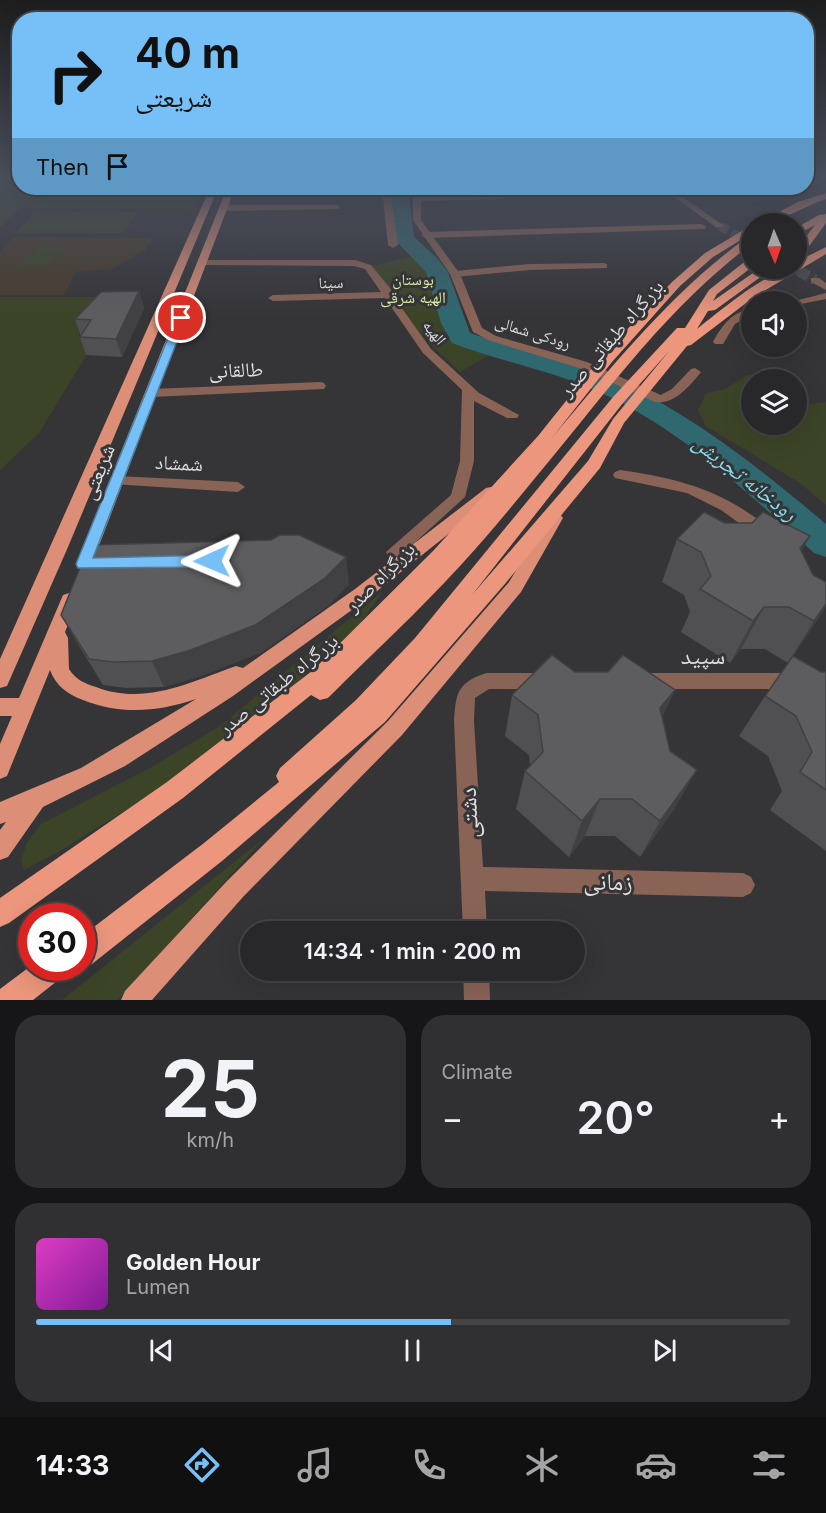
<!DOCTYPE html>
<html lang="en">
<head>
<meta charset="utf-8">
<style>
	:root { --surface:#282729; --page:#302f31; --text:#f1f3f6; --muted:#a5a5a8; --line:#444446; --accent:#76c0f7 }
	body { margin:0; font-family:Inter,"Noto Naskh Arabic",sans-serif; background:var(--page); color:var(--text); height:100vh; display:flex; flex-direction:column; font-size:22px; white-space:nowrap }
	* { box-sizing:border-box; margin:0 }
	p { font-size:20px; color:var(--muted) }
	.icon { flex:none; width:33px; height:33px; fill:none; stroke:currentColor; stroke-width:2; stroke-linecap:round; stroke-linejoin:round }
	.map { position:relative; height:1000px; overflow:hidden }
	.side { display:flex; flex-direction:column; gap:15px; padding:15px; background:#161517; flex:1 }
	.side>* { flex:none }
	.top-card { position:absolute; left:12px; top:12px; width:802px; height:183px; border-radius:24px; box-shadow:0 6px 24px #0002,0 0 0 2px var(--line); background:#76c0f7; color:#111; overflow:hidden }
	.needle { width:39px; rotate:178deg }
	.fabs { position:absolute; left:741px; top:213px; display:grid; gap:12px }
	.fabs a { display:grid; place-items:center; width:66px; height:66px; border-radius:50%; background:var(--surface); box-shadow:0 6px 24px #0002,0 0 0 2px var(--line); font-size:30px }
	.speed { position:absolute; left:18px; top:903px; display:flex; gap:12px; font-size:30px; font-weight:700; text-align:center }
	.speed>* { display:grid; place-content:center; width:78px; height:78px; border-radius:50%; background:var(--surface); box-shadow:0 6px 24px #0002,0 0 0 2px var(--line); line-height:1 }
	.speed .limit { border:9px solid #d22; background:#fff; color:#111 }
	.pin { position:absolute; display:grid; place-items:center; width:51px; height:51px; color:#fff; margin:-26px; border:3px solid #fff; border-radius:50%; box-shadow:0 2px 6px #0007 }
	.me { position:absolute; width:66px; margin:-33px; rotate:269deg; stroke-linejoin:round; filter:drop-shadow(0 0 4px #0008) }
	.turn { display:flex; align-items:center; gap:21px; height:126px; padding:0 24px; font-size:27px }
	.turn .icon { width:78px; height:78px; stroke-width:2.5 }
	.turn b { display:block; font-size:42px; line-height:51px }
	.then { display:flex; align-items:center; height:57px; padding:0 24px; background:#0003; gap:12px; font-size:22px }
	.big { font-size:45px; font-weight:600; line-height:1.1 }
	.side .tile { flex:1; display:flex; flex-direction:column; justify-content:center; gap:9px; min-width:0; padding:0 21px; border-radius:24px; background:var(--page) }
	.side .dial { align-items:center; gap:0 }
	.dial b { font-size:78px; line-height:1 }
	.song { display:flex; align-items:center; gap:18px }
	.cover { width:72px; height:72px; border-radius:9px; background:linear-gradient(135deg,hsl(310 70% 55%),hsl(290 70% 35%)) }
	.played { height:6px; border-radius:3px; background:linear-gradient(90deg,var(--accent) 55%,var(--line) 55%) }
	.keys { display:flex; justify-content:space-around; direction:ltr }
	.heat { display:flex; justify-content:space-between; align-items:center; font-size:33px; direction:ltr }
	.side .tiles { flex:1; display:grid; gap:15px; grid-template-columns:1fr 1fr }
	.tile:last-child { grid-column:span 2 }
	.trip { position:absolute; left:240px; top:921px; width:345px; height:60px; border-radius:30px; background:var(--surface); box-shadow:0 6px 24px #0002,0 0 0 2px var(--line); font-weight:600; line-height:60px; text-align:center }
	.dock { display:flex; height:96px; justify-content:space-around; align-items:center; background:#101010; color:var(--muted) }
	.dock .icon { width:42px; height:42px }
	.dock .selected { color:var(--accent) }
	.dock b { font-size:27px; color:var(--text) }
	.map>svg:first-child { display:block }
</style>
</head>
<body>
<div class="map">
<svg width="826" height="1000" viewBox="0 0 826 1000">
	<rect width="100%" height="100%" fill="#353437"/>
	<path fill="#473b2b" d="M13 237 153 238 146 249 112 269 76 272 64 295H0V252Z"/>
	<g fill="#3c4427">
		<path d="M0 177H19L20 188H202L192 209 19 208 0 228Z"/>
		<path d="M36 212H138L123 233H14Z"/>
		<path d="M39 245H65L47 266H20Z"/>
		<path d="M414 256C423 267 435 277 438 291 442 305 439 331 453 340 463 347 481 350 493 353L460 372 423 337 372 266Z"/>
		<path d="M0 297H116L78 335 98 336 39 433 0 470Z"/>
		<path d="M749 374 756 379 752 380V424H796L797 406 826 402V505L800 483 706 426 698 410 706 393 725 389Z"/>
		<path d="M383 591 359 625 297 683 155 792 60 851 24 870 21 859 27 843 41 824 150 768 220 726Z"/>
		<path d="M264 838 118 1000H62Z"/>
	</g>
	<g fill="none" stroke-linecap="round" stroke-linejoin="round">
		<path fill="#306870" fill-rule="evenodd" d="M391 188H408L414 237 437 258 448 272 470 333C507 346 546 352 583 366 675 400 752 462 826 524V557L814 553C748 493 681 429 599 392 552 370 501 362 452 343L441 323 426 272 394 239Z"/>
		<g stroke="#4e4d50" stroke-width="9" stroke-dasharray="9 4.5" stroke-linecap="butt">
			<path d="M720 226 752 244"/>
			<path d="M794 268 801 272"/>
		</g>
		<path stroke="#4e4d50" stroke-width="11" stroke-dasharray="11 5" stroke-linecap="butt" d="M799 271 815 280"/>
		<g fill="#8a6357" fill-rule="evenodd">
			<path d="M807 177 822 183 818 185 807 181Z"/>
			<path d="M382 188H390L398 245 393 248 388 245Z"/>
			<path d="M498 188H506L505 199 416 201 412 199 416 197 495 196 498 195Z"/>
			<path d="M336 205H339V209L223 211 219 208 223 205Z"/>
			<path d="M702 224 706 227 705 229 425 238 421 235 425 232Z"/>
			<path d="M202 260H355L371 265 394 293V297L431 349 479 393 519 415 517 418H507L474 401V461L465 497 400 556H388L386 552 451 495 460 461 462 390 423 353 385 298 273 301 268 298 273 295 381 292 365 269 354 266 199 265V261Z"/>
			<path d="M604 263 607 264V268L530 270 455 277 450 274 455 271 530 264Z"/>
			<path d="M826 293V299L796 305V302H791Z"/>
			<path d="M752 308V314L735 324 723 344H715L713 342C723 324 731 313 752 308Z"/>
			<path d="M695 368 701 372C690 386 674 405 655 402L653 399 672 389 691 369Z"/>
			<path d="M320 382 324 383 326 386 324 389 152 397 146 393 152 389Z"/>
			<path d="M620 470C668 477 710 486 750 514 759 520 770 526 775 535L773 539H761L721 510 687 493 615 478 613 475 615 472Z"/>
			<path d="M117 476 238 482 245 487 238 492 112 484 110 481Z"/>
			<path d="M486 673H544L551 675 554 681 551 687 544 689H489L475 698 474 721 483 867 743 873 751 877 755 885 751 893 743 897 485 891 487 932H463L454 721C456 693 457 683 486 673Z"/>
			<path d="M643 673H796L803 675 806 681 803 687 796 689H643L636 687 633 681 636 675Z"/>
			<path d="M463 970H489L490 1000H464Z"/>
		</g>
		<g fill="#8a6357" fill-rule="evenodd">
			<path d="M413 188H421V220L460 274 482 328 496 336 587 362 663 396 665 399 663 402H655L579 368 488 340 473 332 450 274 413 220Z"/>
			<path d="M662 188H670L724 226 717 228Z"/>
			<path d="M811 278H819L826 283V290L811 282Z"/>
		</g>
		<g fill="#dc8e77" fill-rule="evenodd">
			<path d="M210 188H218L68 547 7 686 0 688V659Z"/>
			<path d="M227 188H235L92 564 90 568 84 570 78 568 76 564Z"/>
			<path d="M491 487 496 488 498 492 496 496 367 599 233 696 125 766 43 807 8 857 0 860V830L6 822 0 824V802L81 768 196 699C157 712 121 715 83 700 67 694 56 686 50 670L7 776 0 779V744L12 716H0V698H19L63 595 69 593 75 595 78 600 65 632 68 638 69 669C75 679 85 684 96 687 144 706 191 682 236 666L243 668 355 589 486 488Z"/>
			<path d="M555 513 560 514 563 518 521 592 402 735 243 897 152 1000H121L125 991 227 881 388 721 509 582 550 514Z"/>
		</g>
		<g fill="#ec967d" fill-rule="evenodd">
			<path d="M826 193V199C803 206 779 224 756 224L798 202Z"/>
			<path d="M826 214V223L807 249H799L798 247 815 225 796 235V228L819 215Z"/>
			<path d="M752 225V233L713 257 680 286 612 362 551 439C610 369 668 296 742 241H750V245C663 311 601 400 531 483 508 511 485 539 460 566 418 612 372 654 328 698L320 700 311 695 183 798 9 923 0 927V898L167 782 312 671 433 551 538 436 602 356 672 282 705 253Z"/>
			<path d="M826 247V254L754 297 691 345 687 346 624 423 600 468 504 585 385 722 222 861 92 964 82 968H81L82 936 204 843 279 782 276 776 280 768 356 700 415 638 613 397 677 328H685L709 290 748 259 752 258V267L717 294 713 301 760 268H773L715 310 708 311 697 329C719 312 770 268 796 268V262ZM670 350 613 419 588 461 472 595 623 403Z"/>
			<path d="M32 965V968H65L61 978 33 1000H0V989Z"/>
		</g>
	</g>
	<g fill="#504f52">
		<path d="M139 291 144 308 122 357 86 355 80 337 81 336 75 319Z"/>
		<path d="M725 523 810 536 801 551 813 575 826 582V606L810 631 788 663 765 649H741L730 663 681 632 690 612 684 595 662 582 677 539Z"/>
		<path d="M349 584 329 605 262 652 201 676 164 687 126 688 103 685 76 641 61 615Z"/>
		<path d="M575 672 662 718 675 808 640 857 615 836H585L569 857 516 809 525 771 530 766 529 755 505 736 512 695Z"/>
		<path d="M821 672H826V851L770 810 782 791 768 756 739 736 765 696Z"/>
	</g>
	<g fill="#414042">
		<path d="M139 291 144 308 122 357 116 339Z"/>
		<path d="M810 536 786 579 800 548Z"/>
		<path d="M346 557 349 584 329 605 262 652 201 676 164 687 152 661Z"/>
		<path d="M826 604V606L810 631 788 663 814 621Z"/>
		<path d="M764 607 741 649 730 663 753 621Z"/>
		<path d="M675 690 656 731 660 708Z"/>
		<path d="M697 770 675 808 640 857 660 821Z"/>
		<path d="M600 799 585 836 569 857 582 821Z"/>
	</g>
	<g fill="#5d5c5f" stroke="#414042" stroke-width="1.5">
		<path d="M139 291 116 339 80 337 91 320 75 319 101 292Z"/>
		<path d="M704 512 725 523H752L763 512 810 536 800 548 813 575 826 582V604L814 621 789 607H764L753 621 700 589 711 576 701 552 677 539Z"/>
		<path d="M280 535H299L346 557 325 578 255 625 191 650 152 661 113 662 89 659 61 615 89 545 271 540Z"/>
		<path d="M552 655 575 672H608L623 655 675 690 660 708 670 751 697 770 660 821 632 799H600L582 821 525 771 543 752 538 715 512 695Z"/>
		<path d="M793 656 821 672H826V790L800 772 812 752 796 716 765 696Z"/>
	</g>
	<linearGradient id="sky" x2="0" y2="1"><stop stop-color="#1d1d1e"/><stop offset="0.56" stop-color="#4b505e"/><stop offset="1" stop-color="#4b505e" stop-opacity="0"/></linearGradient>
	<rect width="826" height="317" fill="url(#sky)"/>
	<path fill="#76c0f7" stroke="#4d7da1" stroke-width="1.5" d="M177 316 186 318 93 558 212 555 217 557 219 561 217 565 212 567 78 568 76 564Z"/>
	<g text-anchor="middle" stroke-width="6" stroke-linejoin="round" paint-order="stroke">
		<g font-size="16" fill="#dbeeaa" stroke="#353437">
			<text x="413" y="285">بوستان<tspan x="413" dy="18">الهیه شرقی</tspan></text>
		</g>
		<g font-size="16" fill="#dedddf" stroke="#353437">
			<text transform="translate(331 282) rotate(-1)" y="6">سینا</text>
			<text transform="translate(435 332) rotate(51)" y="6">الهیه</text>
			<text transform="translate(533 332) rotate(17)" y="6">رودکی شمالی</text>
		</g>
		<g font-size="20" fill="#dedddf" stroke="#353437">
			<text transform="translate(611 338) rotate(-49)" y="7">بزرگراه طبقاتی صدر</text>
			<text transform="translate(236 370) rotate(-2)" y="7">طالقانی</text>
			<text transform="translate(179 463) rotate(3)" y="7">شمشاد</text>
			<text transform="translate(98 472) rotate(-68)" y="7">شریعتی</text>
			<text transform="translate(380 577) rotate(-45)" y="7">بزرگراه صدر</text>
			<text transform="translate(278 684) rotate(-39)" y="7">بزرگراه طبقاتی صدر</text>
		</g>
		<g font-size="21" font-style="italic" fill="#83dfed" stroke="#353437">
			<text transform="translate(745 478) rotate(38)" y="7">رودخانه تجریش</text>
		</g>
		<g font-size="24" fill="#dedddf" stroke="#353437">
			<text x="703" y="664">سپید</text>
			<text transform="translate(469 813) rotate(-93)" y="8">دشتی</text>
			<text transform="translate(608 882) rotate(1)" y="8">زمانی</text>
		</g>
	</g>
</svg>
<div class="fabs">
<a><svg class="needle" viewBox="-14 -14 28 28"><path d="M0-13l5 13h-10z" fill="#e53935"/><path d="M0 13l5-13h-10z" fill="#a5a5a8"/></svg></a>
<a><svg class="icon" aria-label="sound" viewBox="0 0 24 24"><path d="M4 9h4l5-4v14l-5-4H4zM17 9q2 3 0 6"/></svg></a>
<a><svg class="icon" aria-label="layers" viewBox="0 0 24 24"><path d="M12 4l9 5-9 5-9-5zM3 14l9 5 9-5"/></svg></a>
</div>
<div class="speed"><div class="limit">30</div></div>
<div class="pin" style="left:181px;top:318px;background:#d93025"><svg class="icon" aria-label="arrive" viewBox="0 0 24 24"><path d="M6 21V4h12l-3 4 3 4H6"/></svg></div>
<svg class="me" style="left:212px;top:561px" viewBox="-20 -20 40 40"><path d="M0-17L14 15 0 8-14 15z" fill="#76c0f7" stroke="#fff" stroke-width="4"/></svg>
<div class="trip">14:34 · 1 min · 200 m</div>
<div class="top-card">
<div class="turn"><svg class="icon" aria-label="right" viewBox="0 0 24 24"><path d="M7 20v-9h11M14 6l5 5-5 5"/></svg><div><b>40 m</b>شریعتی</div></div>
<div class="then">Then<svg class="icon" aria-label="arrive" viewBox="0 0 24 24"><path d="M6 21V4h12l-3 4 3 4H6"/></svg></div>
</div>
</div>
<section class="side">
<div class="tiles">
<div class="tile dial"><b>25</b><p>km/h</p></div>
<div class="tile"><p>Climate</p>
<div class="heat"><a>−</a><b class="big">20°</b><a>+</a></div>
</div>
<div class="tile">
<div class="song"><i class="cover"></i><div><b>Golden Hour</b><p>Lumen</p></div></div>
<div class="played"></div>
<div class="keys"><svg class="icon" aria-label="previous" viewBox="0 0 24 24"><path d="M18 5L8 12l10 7zM5 5v14"/></svg><svg class="icon" aria-label="pause" viewBox="0 0 24 24"><path d="M8 5v14M16 5v14"/></svg><svg class="icon" aria-label="next" viewBox="0 0 24 24"><path d="M6 5l10 7-10 7zM19 5v14"/></svg></div>
</div>
</div>
</section>
<nav class="dock">
<b>14:33</b>
<svg class="icon selected" aria-label="directions" viewBox="0 0 24 24"><path d="M12 3l9 9-9 9-9-9zM9 14v-3h6M13 9l2 2-2 2"/></svg>
<svg class="icon" aria-label="music" viewBox="0 0 24 24"><path d="M9 18V5l10-2v13"/><circle cx="6" cy="18" r="3"/><circle cx="16" cy="16" r="3"/></svg>
<svg class="icon" aria-label="phone" viewBox="0 0 24 24"><path d="M5 4h4l2 5-3 2q2 4 5 5l2-3 5 2v4C11 20 4 13 5 4z"/></svg>
<svg class="icon" aria-label="climate" viewBox="0 0 24 24"><path d="M12 3v18M4 7l16 10M4 17L20 7"/></svg>
<svg class="icon" aria-label="car" viewBox="0 0 24 24"><path d="M5 17H2v-5l4-1 3-4h7l3 4 3 1v5h-3M9 17h6M6 11h13"/><circle cx="7" cy="17" r="2"/><circle cx="17" cy="17" r="2"/></svg>
<svg class="icon" aria-label="filters" viewBox="0 0 24 24"><path d="M4 7h16M4 17h16"/><circle cx="9" cy="7" r="2"/><circle cx="15" cy="17" r="2"/></svg>
</nav>
</body>
</html>
